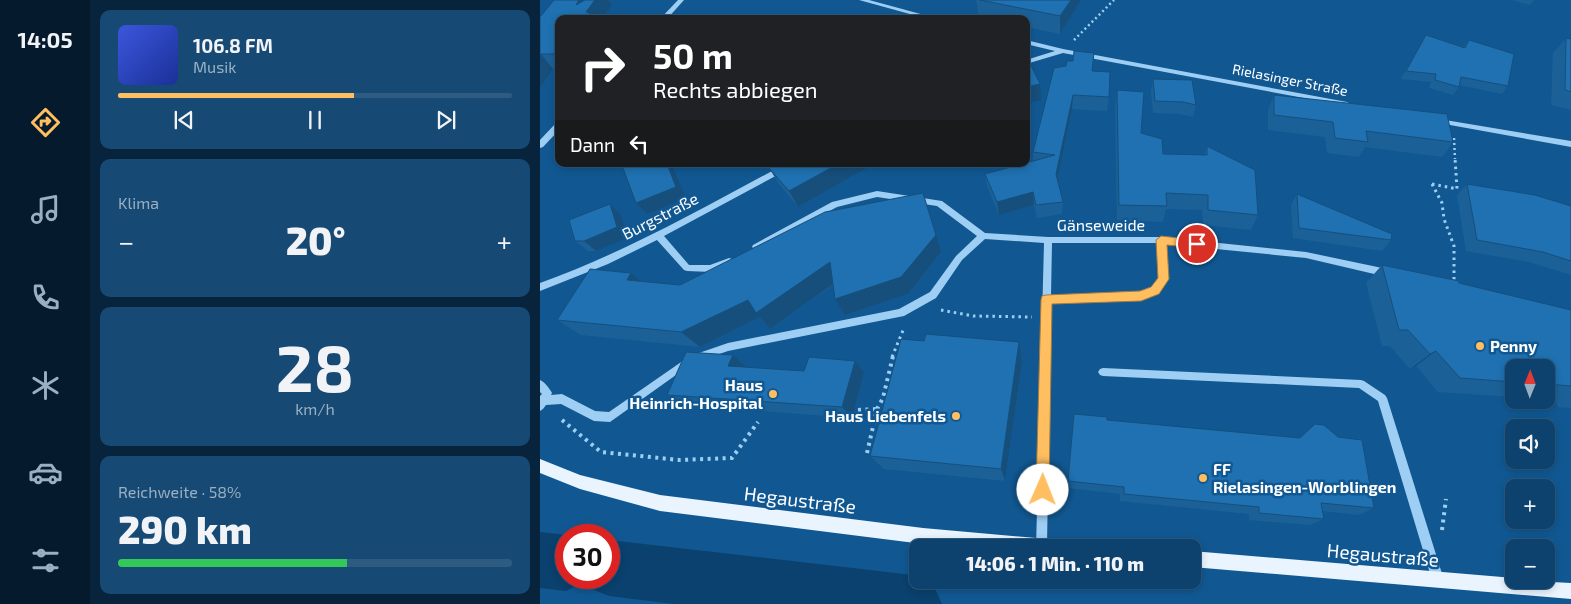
<!DOCTYPE html>
<html lang="de">
<head>
<meta charset="utf-8">
<style>
	:root { --surface:#0d426e; --page:#164973; --text:#f1f3f6; --muted:#9ab0c2; --line:#2d5b81; --accent:#ffbe5f }
	body { margin:0; font-family:"Exo 2",sans-serif; background:var(--page); color:var(--text); height:100vh; display:flex; flex-direction:column; font-size:19px; white-space:nowrap }
	* { box-sizing:border-box; margin:0 }
	p { font-size:16px; color:var(--muted) }
	.icon { flex:none; width:28px; height:28px; fill:none; stroke:currentColor; stroke-width:2; stroke-linecap:round; stroke-linejoin:round }
	.map { position:relative; flex:1; overflow:hidden }
	.sheet { display:flex; flex-direction:column; gap:10px; padding:10px; background:#07243c; width:450px }
	.sheet>* { flex:none }
	.guide { position:absolute; left:15px; top:15px; width:475px; height:152px; border-radius:10px; box-shadow:0 2px 8px #0003,0 0 0 1px var(--line); background:#202124; color:#fff; overflow:hidden }
	.needle { width:32px; rotate:1deg }
	.buttons { position:absolute; left:965px; top:359px; display:grid; gap:10px }
	.buttons a { display:grid; place-items:center; width:50px; height:50px; border-radius:10px; background:var(--surface); box-shadow:0 2px 8px #0003,0 0 0 1px var(--line); font-size:25px }
	.speed { position:absolute; left:15px; top:524px; display:flex; gap:10px; font-size:25px; font-weight:700; text-align:center }
	.speed>* { display:grid; place-content:center; width:65px; height:65px; border-radius:50%; background:var(--surface); box-shadow:0 2px 8px #0003,0 0 0 1px var(--line); line-height:1 }
	.speed .limit { border:8px solid #d22; background:#fff; color:#111 }
	.pin { position:absolute; display:grid; place-items:center; width:42px; height:42px; color:#fff; margin:-21px; border:2px solid #fff; border-radius:50%; box-shadow:0 1px 5px #0007 }
	.me { position:absolute; width:55px; margin:-28px; rotate:1deg; stroke-linejoin:round; filter:drop-shadow(0 0 4px #0008) }
	.turn { display:flex; align-items:center; gap:18px; height:105px; padding:0 15px; font-size:22px }
	.turn .icon { width:65px; height:65px; stroke-width:2.5 }
	.turn b { display:block; font-size:35px; line-height:42px }
	.then { display:flex; align-items:center; height:48px; padding:0 15px; background:#0003; gap:10px; font-size:19px }
	.big { font-size:38px; font-weight:800; line-height:1.1 }
	.sheet .card { flex:1; display:flex; flex-direction:column; justify-content:center; gap:8px; min-width:0; padding:0 18px; border-radius:10px; background:var(--page) }
	.sheet .dial { align-items:center; gap:0 }
	.dial b { font-size:65px; line-height:1 }
	.song { display:flex; align-items:center; gap:15px }
	.cover { width:60px; height:60px; border-radius:8px; background:linear-gradient(135deg,hsl(230 70% 55%),hsl(230 70% 35%)) }
	.played { height:5px; border-radius:2px; background:linear-gradient(90deg,var(--accent) 60%,var(--line) 60%) }
	.keys { display:flex; justify-content:space-around; direction:ltr }
	.heat { display:flex; justify-content:space-between; align-items:center; font-size:28px; direction:ltr }
	.charge { height:8px; border-radius:4px; background:linear-gradient(90deg,#34c759 58%,var(--line) 0) }
	.trip { position:absolute; left:369px; top:539px; width:292px; height:50px; border-radius:10px; background:var(--surface); box-shadow:0 2px 8px #0003,0 0 0 1px var(--line); font-weight:800; line-height:50px; text-align:center }
	main { display:flex; flex:1; min-height:0 }
	.menu { display:flex; flex-direction:column; width:90px; justify-content:space-around; align-items:center; background:#051a2c; color:var(--muted) }
	.menu .icon { width:35px; height:35px }
	.menu .selected { color:var(--accent) }
	.menu b { font-size:22px; color:var(--text) }
	.map>svg:first-child { display:block }
</style>
</head>
<body>
<main>
<nav class="menu">
<b>14:05</b>
<svg class="icon selected" aria-label="directions" viewBox="0 0 24 24"><path d="M12 3l9 9-9 9-9-9zM9 14v-3h6M13 9l2 2-2 2"/></svg>
<svg class="icon" aria-label="music" viewBox="0 0 24 24"><path d="M9 18V5l10-2v13"/><circle cx="6" cy="18" r="3"/><circle cx="16" cy="16" r="3"/></svg>
<svg class="icon" aria-label="phone" viewBox="0 0 24 24"><path d="M5 4h4l2 5-3 2q2 4 5 5l2-3 5 2v4C11 20 4 13 5 4z"/></svg>
<svg class="icon" aria-label="climate" viewBox="0 0 24 24"><path d="M12 3v18M4 7l16 10M4 17L20 7"/></svg>
<svg class="icon" aria-label="car" viewBox="0 0 24 24"><path d="M5 17H2v-5l4-1 3-4h7l3 4 3 1v5h-3M9 17h6M6 11h13"/><circle cx="7" cy="17" r="2"/><circle cx="17" cy="17" r="2"/></svg>
<svg class="icon" aria-label="filters" viewBox="0 0 24 24"><path d="M4 7h16M4 17h16"/><circle cx="9" cy="7" r="2"/><circle cx="15" cy="17" r="2"/></svg>
</nav>
<section class="sheet">
<div class="card">
<div class="song"><i class="cover"></i><div><b>106.8 FM</b><p>Musik</p></div></div>
<div class="played"></div>
<div class="keys"><svg class="icon" aria-label="previous" viewBox="0 0 24 24"><path d="M18 5L8 12l10 7zM5 5v14"/></svg><svg class="icon" aria-label="pause" viewBox="0 0 24 24"><path d="M8 5v14M16 5v14"/></svg><svg class="icon" aria-label="next" viewBox="0 0 24 24"><path d="M6 5l10 7-10 7zM19 5v14"/></svg></div>
</div>
<div class="card"><p>Klima</p>
<div class="heat"><a>−</a><b class="big">20°</b><a>+</a></div>
</div>
<div class="card dial"><b>28</b><p>km/h</p></div>
<div class="card"><p>Reichweite · 58%</p><b class="big">290 km</b><div class="charge"></div></div>
</section>
<div class="map">
<svg width="1031" height="604" viewBox="0 0 1031 604">
	<rect width="100%" height="100%" fill="#115892"/>
	<g fill="none" stroke-linecap="round" stroke-linejoin="round">
		<path fill="#0a416e" fill-rule="evenodd" d="M0 532 26 535V578H69V540L373 575 378 577V580H385L393 584 402 604H134L69 596 49 588 46 581 26 591 0 588Z"/>
		<g stroke="#9ecef3" stroke-width="2.5" stroke-dasharray="2 3" stroke-linecap="butt">
			<path d="M534 40 574 0"/>
			<path d="M914 138 915 159"/>
		</g>
		<g stroke="#9ecef3" stroke-width="3" stroke-dasharray="2.5 4" stroke-linecap="butt">
			<path d="M892 184 902 203 904 219 914 246V282"/>
			<path d="M892 184 917 189 915 158"/>
			<path d="M401 310 433 316 492 317"/>
			<path d="M352 357 364 328"/>
		</g>
		<g stroke="#9ecef3" stroke-width="4" stroke-dasharray="3 4.5" stroke-linecap="butt">
			<path d="M318 410 337 409"/>
			<path d="M22 420 61 452 139 460 192 458 218 422"/>
			<path d="M327 453 337 409 343 398 353 356"/>
			<path d="M902 530 906 499"/>
		</g>
		<g fill="#9ecef3" fill-rule="evenodd">
			<path d="M138 0H144L127 19H120Z"/>
			<path d="M319 0H329L399 19H388Z"/>
			<path d="M486 40 523 49 807 102 810 104 807 106 523 53 486 64V60L515 51 486 44Z"/>
			<path d="M897 119H899L1031 141V147L899 123 895 121Z"/>
			<path d="M16 123H19V130L3 147 0 148V140Z"/>
			<path d="M245 164H255L254 166 124 236 149 265H170L189 258 192 259 193 261 192 263 171 272 147 271 144 270 117 240 68 264 0 291V283C86 252 165 207 245 164Z"/>
			<path d="M337 191 402 201 445 233 508 237H621L766 252 847 269 850 271 851 273 850 275 847 277 766 258 625 244 628 279 618 293 601 300 511 304 507 546 506 548H496L504 243 445 239 422 260 396 298 364 316 188 351 159 361 156 360 154 357 156 354 188 343 359 309 390 292 416 256 437 236 397 206 337 197 297 207 219 249 216 250 212 247 213 245 292 202ZM512 243H617L620 278 612 287 600 292 511 296Z"/>
			<path d="M147 358 150 359 152 362 150 365 70 422 54 421 21 404 6 405 3 409 0 411V396L2 394 0 392V380C5 382 9 388 12 393L11 395 22 394 55 411 69 412Z"/>
			<path d="M563 368 821 380 824 381 845 395 847 398 904 580 902 584 898 586 894 584 892 580 838 401 819 388 563 376 560 375 558 372 560 369Z"/>
		</g>
		<g fill="#e9f4ff" fill-rule="evenodd">
			<path d="M0 459 40 475 120 495 383 528 519 540 525 542 527 548H424L383 544 120 511 40 489 0 473Z"/>
			<path d="M652 551 974 578V580L1031 583V599L652 567Z"/>
		</g>
	</g>
	<g fill="#1b6198">
		<path d="M436 0H541L520 34 486 27V19H447L439 17Z"/>
		<path d="M972 0H994L990 5Z"/>
		<path d="M72 5 19 19V69H13L0 88V17Z"/>
		<path d="M886 35 924 47 929 40 968 86 962 94 919 85V87L913 95 889 88 891 82 861 79Z"/>
		<path d="M1026 38 1031 39V110L1011 105 1013 53Z"/>
		<path d="M514 68 569 97 567 111 532 109 517 179 523 202 522 214 497 218 494 205 459 215 447 186 445 174 493 161V152Z"/>
		<path d="M613 79 656 105 653 117 640 114 613 113 611 91Z"/>
		<path d="M577 90 601 133 623 154 664 155 667 146 718 215 711 230 663 225 662 210 626 209 623 222 577 220 575 106Z"/>
		<path d="M734 95 913 142 902 157 825 147 819 157 787 153 785 137 728 130V110Z"/>
		<path d="M237 164H334L258 207 239 184 229 168Z"/>
		<path d="M927 184 1031 206V275L989 262 926 251 917 195Z"/>
		<path d="M757 194 851 240 842 251 753 238 751 205Z"/>
		<path d="M81 215 88 238 56 251H48L35 241Z"/>
		<path d="M401 252 368 294 305 315 293 285 230 329 220 317 160 347 41 335 17 320 91 273 101 281 140 285Z"/>
		<path d="M842 265 1031 310V408L1018 407 1015 400H1006V368H974V397L898 392 876 366 870 369 850 346H842L826 283Z"/>
		<path d="M384 341 479 342 482 362 465 481 344 469 330 456Z"/>
		<path d="M206 367 264 371 324 373 312 418 144 405 127 395Z"/>
		<path d="M534 414 567 420 759 438 775 424 834 508 819 515 782 511 784 519 770 525 709 520V514L580 501V494L527 488Z"/>
	</g>
	<g fill="#164f7c">
		<path d="M39 0H68L72 5 62 19H45L36 5Z"/>
		<path d="M531 0H541L520 34V16Z"/>
		<path d="M19 47V61L13 54Z"/>
		<path d="M1 54 13 69 0 88V56Z"/>
		<path d="M500 84 501 100 486 103V87Z"/>
		<path d="M533 95 532 109 516 186V174Z"/>
		<path d="M127 164H131L132 165 146 198 107 214 96 203Z"/>
		<path d="M298 164H334L258 207 249 191Z"/>
		<path d="M493 192 494 205 459 215 457 202Z"/>
		<path d="M70 204 81 215 88 238 56 251 44 241Z"/>
		<path d="M396 235 401 252 368 294 305 315 295 299Z"/>
		<path d="M290 262 300 279 230 329 220 317 160 347 141 332 208 300Z"/>
		<path d="M91 273 111 290 87 280Z"/>
		<path d="M479 342 482 362 465 481 461 469Z"/>
		<path d="M896 351 876 366 870 369 890 354Z"/>
		<path d="M193 355 206 367 188 366Z"/>
		<path d="M315 361 324 373 312 418 302 407Z"/>
	</g>
	<g fill="#1f71b1" stroke="#164f7c">
		<path d="M14 0H39L36 5 45 0H55L46 12 50 13 45 19H19V47L13 54H1L0 56V17Z"/>
		<path d="M440 0H531L520 16Z"/>
		<path d="M342 12 346 19H340Z"/>
		<path d="M886 35 925 48 929 40 974 54 968 86 921 77 919 87 895 80 896 74 866 71Z"/>
		<path d="M1026 38 1031 39V92L1025 90Z"/>
		<path d="M534 51 554 53 552 71 570 72 569 97 533 95 516 174 523 202 496 205 493 192 457 202 445 174 482 164H486V163L515 155 493 152 514 68 526 66 527 61H533Z"/>
		<path d="M489 61 500 84 486 87V62Z"/>
		<path d="M613 79 652 80 656 105 643 102 615 101Z"/>
		<path d="M577 90 604 92 601 133 622 139 623 154 667 155V146L715 170 718 215 668 210V195L626 193 627 206 579 205Z"/>
		<path d="M734 95 907 114 913 142 826 131 828 142 795 138 793 122 734 115Z"/>
		<path d="M96 164H127L136 187 96 203 83 168Z"/>
		<path d="M237 164H298L249 191 229 168Z"/>
		<path d="M927 184 995 195 1031 206V261L1003 252 937 240Z"/>
		<path d="M383 193 396 235 361 277 295 299 290 262 216 313 208 300 141 332 17 320 50 269 91 273 87 280 140 285 285 212Z"/>
		<path d="M757 194 852 234 851 240 759 228Z"/>
		<path d="M70 204 77 227 44 241H35L29 220Z"/>
		<path d="M842 265 919 281V283L1031 310V386L1006 384V368H974V382L920 378 896 351 890 354 868 330H859Z"/>
		<path d="M386 334 479 342 461 469 330 456 361 339 384 341Z"/>
		<path d="M146 352 193 355 188 366 264 371 269 357 315 361 302 407 127 395Z"/>
		<path d="M534 414 567 417V420L760 438 775 424 784 425 798 437 822 440 834 508 781 503 784 519 719 513V507L584 494V487L528 481Z"/>
	</g>
	<path fill="#ffbe5f" stroke="#a67c3e" d="M621 236 657 240 662 244 657 248 627 245 629 279 619 294 601 301 512 304 509 490 507 495 503 497 498 495 496 490 501 300 502 296 506 295 600 291 611 287 618 278 616 240Z"/>
	<g fill="#ffbe5f" stroke="#115892" stroke-width="2">
		<circle cx="940" cy="346" r="5"/>
		<circle cx="233" cy="394" r="5"/>
		<circle cx="416" cy="416" r="5"/>
		<circle cx="663" cy="478" r="5"/>
	</g>
	<g text-anchor="middle" stroke-width="5" stroke-linejoin="round" paint-order="stroke">
		<g font-size="14" fill="#fff" stroke="#115892">
			<text transform="translate(750 80) rotate(11)" y="5">Rielasinger Straße</text>
		</g>
		<g font-size="16" fill="#fff" stroke="#115892">
			<text transform="translate(120 216) rotate(-27)" y="6">Burgstraße</text>
			<text x="561" y="231">Gänseweide</text>
		</g>
		<g font-size="16" font-weight="bold" fill="#fff" stroke="#115892" text-anchor="start">
			<text x="950" y="352">Penny</text>
			<text x="223" y="391" text-anchor="end">Haus<tspan x="223" dy="18">Heinrich-Hospital</tspan></text>
			<text x="406" y="422" text-anchor="end">Haus Liebenfels</text>
			<text x="673" y="475">FF<tspan x="673" dy="18">Rielasingen-Worblingen</tspan></text>
		</g>
		<g font-size="19" fill="#fff" stroke="#115892">
			<text transform="translate(260 500) rotate(7)" y="7">Hegaustraße</text>
			<text transform="translate(843 555) rotate(5)" y="7">Hegaustraße</text>
		</g>
	</g>
</svg>
<div class="buttons">
<a><svg class="needle" viewBox="-14 -14 28 28"><path d="M0-13l5 13h-10z" fill="#e53935"/><path d="M0 13l5-13h-10z" fill="#9ab0c2"/></svg></a>
<a><svg class="icon" aria-label="sound" viewBox="0 0 24 24"><path d="M4 9h4l5-4v14l-5-4H4zM17 9q2 3 0 6"/></svg></a>
<a>+</a>
<a>−</a>
</div>
<div class="speed"><div class="limit">30</div></div>
<div class="pin" style="left:657px;top:244px;background:#d93025"><svg class="icon" aria-label="arrive" viewBox="0 0 24 24"><path d="M6 21V4h12l-3 4 3 4H6"/></svg></div>
<svg class="me" style="left:503px;top:490px" viewBox="-20 -20 40 40"><circle r="19" fill="#fff"/><path d="M0-13L10 11 0 6-10 11z" fill="#ffbe5f"/></svg>
<div class="trip">14:06 · 1 Min. · 110 m</div>
<div class="guide">
<div class="turn"><svg class="icon" aria-label="right" viewBox="0 0 24 24"><path d="M7 20v-9h11M14 6l5 5-5 5"/></svg><div><b>50 m</b>Rechts abbiegen</div></div>
<div class="then">Dann<svg class="icon" aria-label="left" viewBox="0 0 24 24"><path d="M17 20v-9H6M10 6l-5 5 5 5"/></svg></div>
</div>
</div>
</main>
</body>
</html>
